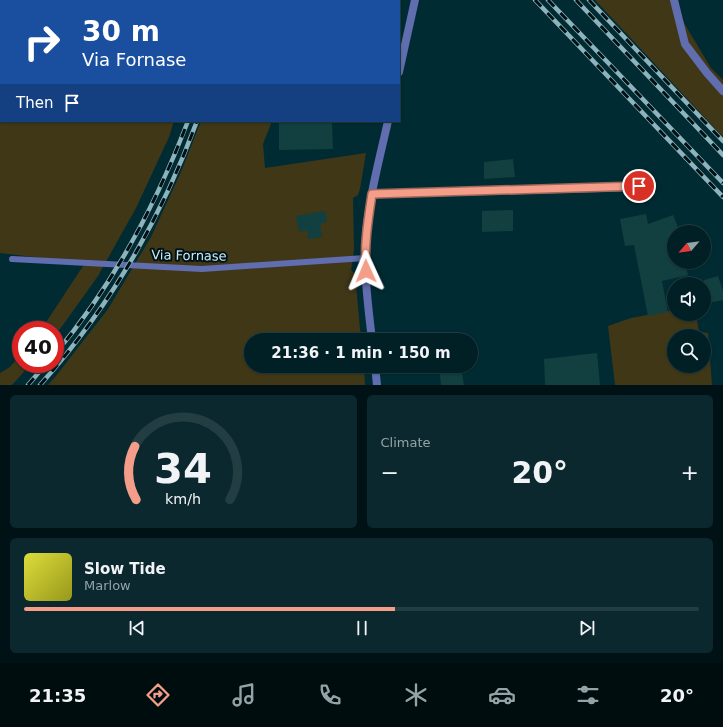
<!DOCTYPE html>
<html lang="en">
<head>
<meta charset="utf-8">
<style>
	:root { --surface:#002026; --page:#0a282e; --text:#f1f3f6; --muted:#95a3a7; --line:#223e43; --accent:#f49e89 }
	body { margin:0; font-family:"DejaVu Sans",sans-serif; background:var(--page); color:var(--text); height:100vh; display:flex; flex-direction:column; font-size:15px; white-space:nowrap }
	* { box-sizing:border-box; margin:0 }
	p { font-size:13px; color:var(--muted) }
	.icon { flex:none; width:22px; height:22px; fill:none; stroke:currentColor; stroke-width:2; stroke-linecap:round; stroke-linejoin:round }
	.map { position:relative; height:385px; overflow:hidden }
	.side { display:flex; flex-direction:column; gap:10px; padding:10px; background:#001215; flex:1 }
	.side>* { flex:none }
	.guide { position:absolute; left:0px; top:0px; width:400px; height:122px; box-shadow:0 1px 3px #0004,0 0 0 1px var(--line); background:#1a4fa0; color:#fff; overflow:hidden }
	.needle { width:26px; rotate:242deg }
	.fabs { position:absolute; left:667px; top:225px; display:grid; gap:8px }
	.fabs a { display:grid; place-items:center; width:44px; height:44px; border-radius:50%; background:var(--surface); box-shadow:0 1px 3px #0004,0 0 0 1px var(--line); font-size:20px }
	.speed { position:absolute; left:12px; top:321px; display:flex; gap:8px; font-size:20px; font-weight:700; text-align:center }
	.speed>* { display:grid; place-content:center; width:52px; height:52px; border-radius:50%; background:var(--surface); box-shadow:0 1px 3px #0004,0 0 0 1px var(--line); line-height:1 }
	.speed .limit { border:6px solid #d22; background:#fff; color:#111 }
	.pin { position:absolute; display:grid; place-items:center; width:34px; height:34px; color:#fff; margin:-17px; border:2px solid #fff; border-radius:50%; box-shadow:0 1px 4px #0007 }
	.me { position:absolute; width:44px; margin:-22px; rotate:359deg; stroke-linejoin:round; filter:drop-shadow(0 0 3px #0008) }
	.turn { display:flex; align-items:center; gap:14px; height:84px; padding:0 16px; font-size:18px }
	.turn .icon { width:52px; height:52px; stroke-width:2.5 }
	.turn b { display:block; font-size:28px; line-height:34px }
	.then { display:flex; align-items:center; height:38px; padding:0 16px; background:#0003; gap:8px; font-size:15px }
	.big { font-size:30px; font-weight:700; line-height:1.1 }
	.side .widget { flex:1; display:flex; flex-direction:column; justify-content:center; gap:6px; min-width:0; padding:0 14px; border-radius:6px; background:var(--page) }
	.side .dial { align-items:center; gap:0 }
	.dial svg { height:104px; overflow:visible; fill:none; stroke:var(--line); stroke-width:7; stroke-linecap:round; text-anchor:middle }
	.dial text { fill:var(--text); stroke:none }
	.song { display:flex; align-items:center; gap:12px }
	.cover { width:48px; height:48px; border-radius:6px; background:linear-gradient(135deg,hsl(60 70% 55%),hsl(60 70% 35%)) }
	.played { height:4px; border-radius:2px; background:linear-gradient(90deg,var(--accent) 55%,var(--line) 55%) }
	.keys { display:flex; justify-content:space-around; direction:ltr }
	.heat { display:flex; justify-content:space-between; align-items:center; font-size:22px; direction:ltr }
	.side .tiles { flex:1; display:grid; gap:10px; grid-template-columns:1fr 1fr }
	.widget:last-child { grid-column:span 2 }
	.trip { position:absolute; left:244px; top:333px; width:234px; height:40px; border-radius:20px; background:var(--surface); box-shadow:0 1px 3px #0004,0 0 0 1px var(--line); font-weight:700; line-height:40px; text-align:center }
	.dock { display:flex; height:64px; justify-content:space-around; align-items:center; background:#000d0f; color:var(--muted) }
	.dock .icon { width:28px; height:28px }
	.dock .active { color:var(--accent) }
	.dock b { font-size:18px; color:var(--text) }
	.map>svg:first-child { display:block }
</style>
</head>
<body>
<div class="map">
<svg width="723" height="385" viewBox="0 0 723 385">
	<rect width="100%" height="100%" fill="#002b33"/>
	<g fill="#403717" fill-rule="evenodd">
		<path d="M0 0H207L206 1H1V121H174L169 137 136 208 98 276 55 336V330H41L85 263 0 253Z"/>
		<path d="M595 0H678L681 18 711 68 723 80V137Z"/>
		<path d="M201 121H272L263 144 265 168 366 153 360 189 358 195 353 198 354 250 351 270 355 274 361 340H251V366H364L365 385H48L56 376 108 309 151 237 181 172Z"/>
		<path d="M674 310V314H696L699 332 708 333 712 385H615L608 326 631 318ZM674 336H704V366H674Z"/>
		<path d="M21 354V364H31L12 385H0V373L10 367Z"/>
	</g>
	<g fill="#123f3f">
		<path d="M279 121H301V122H332L333 149 279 150Z"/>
		<path d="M513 159 515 177 484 179V162Z"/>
		<path d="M513 210V231L482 232V211Z"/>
		<path d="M325 211 327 222 320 224 322 237 308 239 307 230 299 232 296 216Z"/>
		<path d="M646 214 648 224 673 215 680 232H674V262H685L688 275 662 281 668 312 648 316 634 245 625 246 620 219Z"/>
		<path d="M718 276 723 291V300L704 304V280Z"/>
		<path d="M597 353 600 385H545L544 359Z"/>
		<path d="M439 366H461L464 385H441Z"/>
	</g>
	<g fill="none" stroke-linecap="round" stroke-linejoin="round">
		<path stroke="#606dae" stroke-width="6" d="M12 259 202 269 365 258"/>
		<g stroke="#606dae" stroke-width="8">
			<path d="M674 0 685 44 707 73 723 91"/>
			<path d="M372 194 639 187"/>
		</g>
		<g stroke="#606dae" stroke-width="8">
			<path d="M399 72 415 0"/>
			<path d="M372 340C369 313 365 285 365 257 365 211 378 166 388 121"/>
			<path d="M375 366 377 385"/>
		</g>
		<g stroke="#8db3bc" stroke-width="4.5">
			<g id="rail">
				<path d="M535 0 723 197"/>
				<path d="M548 0 723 183"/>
				<path d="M576 0 723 155"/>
				<path d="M589 0 723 141"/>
				<path d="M221 1V0"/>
				<path d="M230 1V0"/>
				<path d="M55 354C113 285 156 205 188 121"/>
				<path d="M28 385 46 364"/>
				<path d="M40 385C110 307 161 219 197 121"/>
			</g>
		</g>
		<use href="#rail" stroke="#001116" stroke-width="3" stroke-dasharray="9" stroke-linecap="butt"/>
	</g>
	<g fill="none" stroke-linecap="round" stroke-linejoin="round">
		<g stroke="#9f6759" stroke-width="10">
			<path id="route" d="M366 271C364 245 368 220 372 194L639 186"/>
		</g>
		<use href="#route" stroke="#f49e89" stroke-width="7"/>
	</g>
	<g text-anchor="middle" stroke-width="4" stroke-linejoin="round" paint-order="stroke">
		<g font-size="13" fill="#c6eaf3" stroke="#001116">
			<text transform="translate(189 255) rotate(1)" y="5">Via Fornase</text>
		</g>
	</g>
</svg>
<div class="fabs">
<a><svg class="needle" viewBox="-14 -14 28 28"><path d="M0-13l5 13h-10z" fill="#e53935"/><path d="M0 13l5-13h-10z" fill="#95a3a7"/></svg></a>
<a><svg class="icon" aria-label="sound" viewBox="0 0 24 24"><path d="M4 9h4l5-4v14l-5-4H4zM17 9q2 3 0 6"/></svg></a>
<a><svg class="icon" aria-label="search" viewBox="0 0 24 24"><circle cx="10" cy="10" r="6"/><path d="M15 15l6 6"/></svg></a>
</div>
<div class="speed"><div class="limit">40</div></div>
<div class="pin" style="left:639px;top:186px;background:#d93025"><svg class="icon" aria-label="arrive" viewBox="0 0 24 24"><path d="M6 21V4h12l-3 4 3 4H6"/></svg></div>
<svg class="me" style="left:366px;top:271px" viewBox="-20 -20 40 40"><path d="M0-17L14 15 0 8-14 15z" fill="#f49e89" stroke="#fff" stroke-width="4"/></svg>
<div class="trip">21:36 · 1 min · 150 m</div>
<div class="guide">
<div class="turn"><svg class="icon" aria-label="right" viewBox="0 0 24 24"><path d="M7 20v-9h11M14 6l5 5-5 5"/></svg><div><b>30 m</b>Via Fornase</div></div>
<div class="then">Then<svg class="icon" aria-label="arrive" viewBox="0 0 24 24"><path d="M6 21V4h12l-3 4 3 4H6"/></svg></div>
</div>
</div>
<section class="side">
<div class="tiles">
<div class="widget dial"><svg viewBox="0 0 100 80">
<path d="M14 69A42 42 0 1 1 86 69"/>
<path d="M14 69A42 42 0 0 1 13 28" stroke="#f49e89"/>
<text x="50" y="56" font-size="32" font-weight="700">34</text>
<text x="50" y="72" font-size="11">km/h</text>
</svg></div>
<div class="widget"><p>Climate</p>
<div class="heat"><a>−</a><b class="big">20°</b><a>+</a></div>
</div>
<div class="widget">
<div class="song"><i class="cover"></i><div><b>Slow Tide</b><p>Marlow</p></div></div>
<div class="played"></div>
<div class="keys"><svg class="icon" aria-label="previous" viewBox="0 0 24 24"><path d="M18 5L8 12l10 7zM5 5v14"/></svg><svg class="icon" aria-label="pause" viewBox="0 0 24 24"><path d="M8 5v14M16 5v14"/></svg><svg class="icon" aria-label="next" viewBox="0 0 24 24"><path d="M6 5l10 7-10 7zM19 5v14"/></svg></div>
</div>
</div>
</section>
<nav class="dock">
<b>21:35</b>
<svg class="icon active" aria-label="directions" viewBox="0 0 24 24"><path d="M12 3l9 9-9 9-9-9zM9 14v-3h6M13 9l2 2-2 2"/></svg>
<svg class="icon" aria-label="music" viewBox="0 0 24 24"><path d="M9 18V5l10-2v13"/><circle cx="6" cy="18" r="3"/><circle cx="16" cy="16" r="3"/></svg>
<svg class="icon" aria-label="phone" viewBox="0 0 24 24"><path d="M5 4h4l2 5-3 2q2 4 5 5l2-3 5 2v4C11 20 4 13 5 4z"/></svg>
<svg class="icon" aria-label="climate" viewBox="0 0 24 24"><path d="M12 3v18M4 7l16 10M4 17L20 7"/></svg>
<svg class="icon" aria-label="car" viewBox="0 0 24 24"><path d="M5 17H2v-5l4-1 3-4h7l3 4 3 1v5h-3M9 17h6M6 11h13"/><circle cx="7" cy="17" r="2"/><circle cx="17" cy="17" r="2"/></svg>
<svg class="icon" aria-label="filters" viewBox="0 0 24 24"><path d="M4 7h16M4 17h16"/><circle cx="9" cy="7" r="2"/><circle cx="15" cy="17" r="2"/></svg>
<b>20°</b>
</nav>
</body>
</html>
